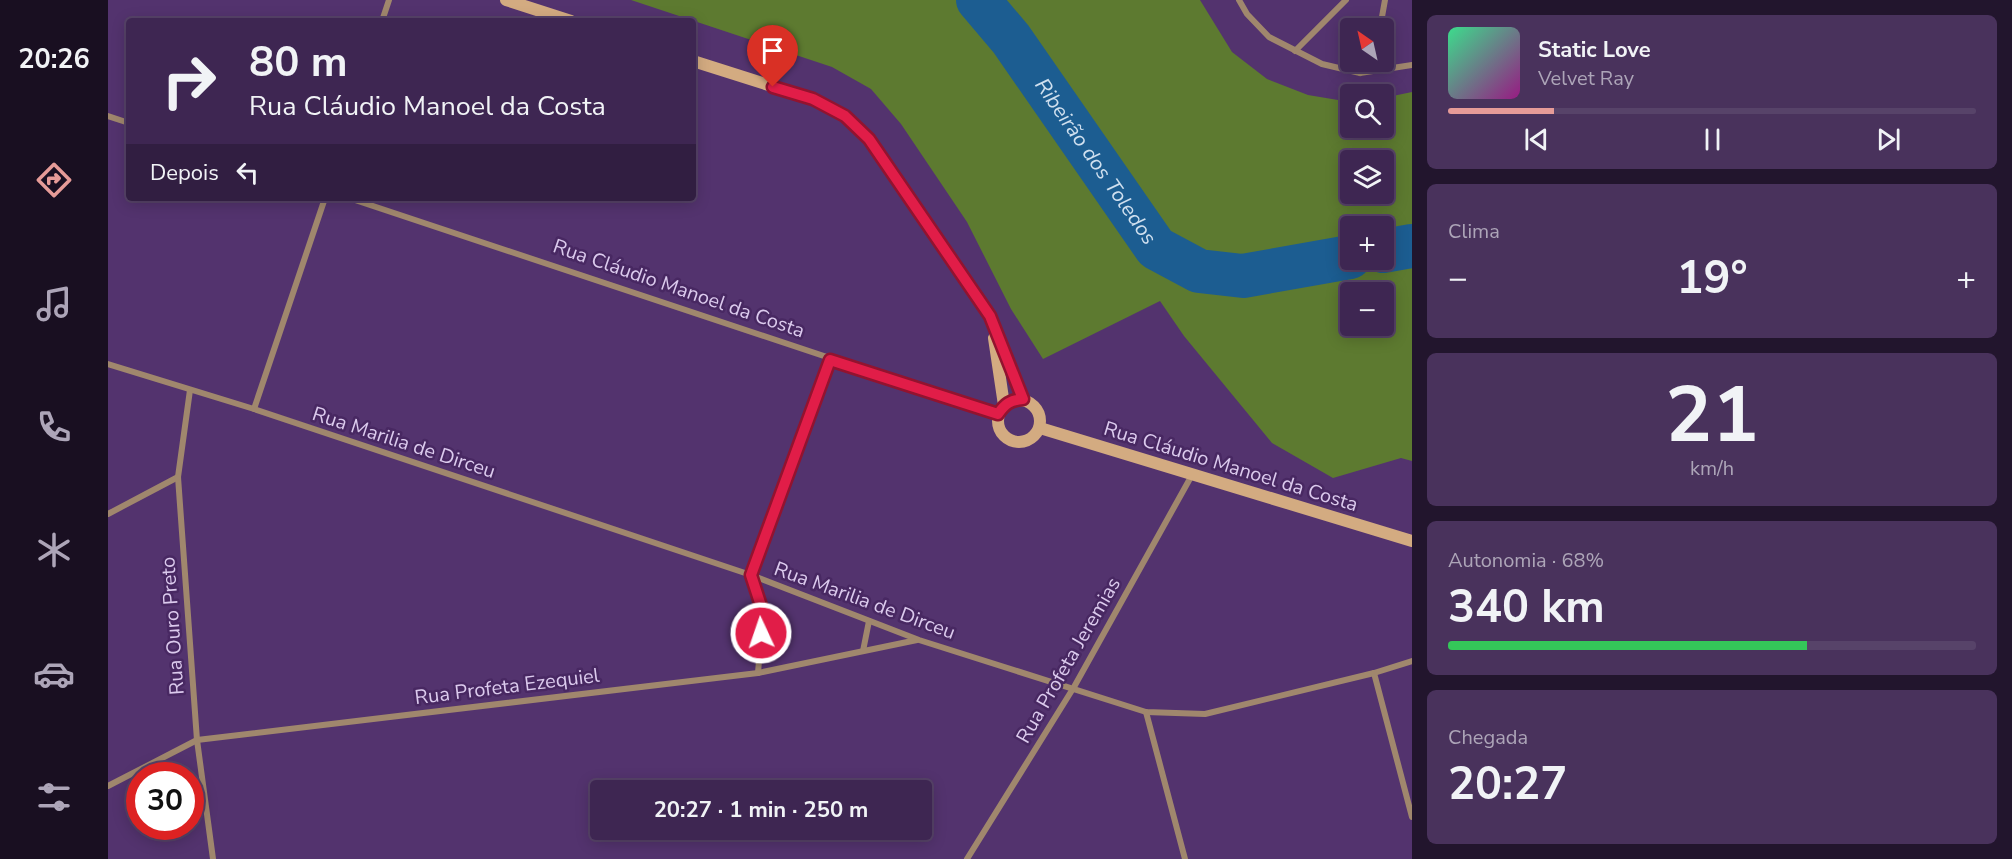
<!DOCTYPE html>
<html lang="pt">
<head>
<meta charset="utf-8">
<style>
	:root { --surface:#3e2652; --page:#49325c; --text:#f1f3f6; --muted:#ada5b8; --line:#574369; --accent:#e69b98 }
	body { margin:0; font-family:"Nunito Sans",sans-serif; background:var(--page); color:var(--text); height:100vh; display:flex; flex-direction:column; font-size:22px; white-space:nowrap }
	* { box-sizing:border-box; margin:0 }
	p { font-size:20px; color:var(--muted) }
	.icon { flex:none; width:33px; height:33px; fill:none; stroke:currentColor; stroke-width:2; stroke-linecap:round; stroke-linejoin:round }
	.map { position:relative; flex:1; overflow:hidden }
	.details { display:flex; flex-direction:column; gap:15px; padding:15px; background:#22152d; width:600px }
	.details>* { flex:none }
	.hud { position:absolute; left:18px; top:18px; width:570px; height:183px; border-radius:6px; box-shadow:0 3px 15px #0003,0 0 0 2px var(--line); background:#3e2652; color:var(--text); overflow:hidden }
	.needle { width:39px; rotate:326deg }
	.fabs { position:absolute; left:1232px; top:18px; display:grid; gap:12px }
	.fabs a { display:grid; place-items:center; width:54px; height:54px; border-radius:6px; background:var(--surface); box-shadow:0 3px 15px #0003,0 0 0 2px var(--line); font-size:30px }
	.speed { position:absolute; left:18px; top:762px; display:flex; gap:12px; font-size:30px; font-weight:700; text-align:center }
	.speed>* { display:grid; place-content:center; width:78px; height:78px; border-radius:50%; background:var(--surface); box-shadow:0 3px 15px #0003,0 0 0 2px var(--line); line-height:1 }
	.speed .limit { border:9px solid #d22; background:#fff; color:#111 }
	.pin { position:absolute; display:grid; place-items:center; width:51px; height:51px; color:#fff; margin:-62px -26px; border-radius:50% 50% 50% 0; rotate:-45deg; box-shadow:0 0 6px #0007 }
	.pin .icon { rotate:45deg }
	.me { position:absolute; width:66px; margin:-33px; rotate:357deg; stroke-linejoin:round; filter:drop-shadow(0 0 4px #0008) }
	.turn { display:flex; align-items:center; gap:21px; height:126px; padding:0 24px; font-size:27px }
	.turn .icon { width:78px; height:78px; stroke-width:2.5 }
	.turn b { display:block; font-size:42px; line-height:51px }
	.then { display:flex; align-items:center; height:57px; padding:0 24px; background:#0003; gap:12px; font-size:22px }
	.big { font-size:45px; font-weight:700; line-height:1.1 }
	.details .card { flex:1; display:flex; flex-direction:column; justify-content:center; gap:9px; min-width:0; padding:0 21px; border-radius:9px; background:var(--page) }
	.details .dial { align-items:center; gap:0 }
	.dial b { font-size:78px; line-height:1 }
	.song { display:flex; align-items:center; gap:18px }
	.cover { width:72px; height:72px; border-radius:9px; background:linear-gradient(135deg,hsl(150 70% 55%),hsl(310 70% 35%)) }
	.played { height:6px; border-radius:3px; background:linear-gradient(90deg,var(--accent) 20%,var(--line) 20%) }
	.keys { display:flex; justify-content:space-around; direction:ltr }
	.heat { display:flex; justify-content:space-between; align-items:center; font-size:33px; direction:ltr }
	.charge { height:9px; border-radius:4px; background:linear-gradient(90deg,#34c759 68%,var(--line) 0) }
	.trip { position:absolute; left:482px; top:780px; width:342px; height:60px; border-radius:6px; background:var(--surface); box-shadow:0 3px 15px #0003,0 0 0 2px var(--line); font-weight:700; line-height:60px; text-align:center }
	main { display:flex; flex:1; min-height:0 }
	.dock { display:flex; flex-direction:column; width:108px; justify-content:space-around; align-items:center; background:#190f21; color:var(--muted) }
	.dock .icon { width:42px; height:42px }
	.dock .selected { color:var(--accent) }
	.dock b { font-size:27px; color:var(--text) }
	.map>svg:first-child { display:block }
</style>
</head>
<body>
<main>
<nav class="dock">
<b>20:26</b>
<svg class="icon selected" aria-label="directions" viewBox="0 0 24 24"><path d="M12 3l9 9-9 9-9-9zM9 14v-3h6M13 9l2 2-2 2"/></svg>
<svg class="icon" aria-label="music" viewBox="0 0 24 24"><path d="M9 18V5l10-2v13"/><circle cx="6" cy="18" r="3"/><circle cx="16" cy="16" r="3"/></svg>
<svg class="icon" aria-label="phone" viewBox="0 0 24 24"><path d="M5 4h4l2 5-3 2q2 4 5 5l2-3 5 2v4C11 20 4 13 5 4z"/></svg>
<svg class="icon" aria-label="climate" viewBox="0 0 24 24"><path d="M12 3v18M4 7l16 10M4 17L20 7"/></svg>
<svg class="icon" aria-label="car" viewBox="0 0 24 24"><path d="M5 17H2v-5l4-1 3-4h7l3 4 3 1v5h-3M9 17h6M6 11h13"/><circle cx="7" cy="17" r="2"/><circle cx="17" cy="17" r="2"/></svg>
<svg class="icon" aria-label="filters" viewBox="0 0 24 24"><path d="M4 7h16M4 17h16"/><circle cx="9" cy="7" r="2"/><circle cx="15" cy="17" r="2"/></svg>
</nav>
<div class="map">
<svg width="1304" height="859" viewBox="0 0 1304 859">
	<rect width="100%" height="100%" fill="#53336e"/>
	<path fill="#5d7a30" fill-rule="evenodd" d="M523 0H1092L1124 52 1159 79 1200 95 1242 102V128H1275V98L1304 92V461L1293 458 1225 478 1164 443 1076 336 1052 301 935 359 903 309 859 222 793 124 763 89 724 67ZM1242 160H1275V194H1242ZM1242 226H1275V260H1242ZM1242 292H1275V326H1242Z"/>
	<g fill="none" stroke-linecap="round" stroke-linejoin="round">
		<g stroke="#1c5d91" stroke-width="44">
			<path id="s1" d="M870 0 903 39 1048 248 1091 271 1135 276 1242 257"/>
			<path d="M1275 251 1304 246"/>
		</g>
		<g stroke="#a0876d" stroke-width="6">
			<path d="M1131 0 1139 14 1161 37 1214 64 1252 73 1304 65"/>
			<path d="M274 21 281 0"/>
			<path d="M1272 28 1277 0"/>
			<path d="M1187 51 1238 0"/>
			<path d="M1252 73 1261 62"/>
			<path d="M0 116 21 123"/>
			<path d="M241 198 890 414"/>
			<path d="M0 364 146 409 643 575 811 640 1038 712 1097 714 1266 673 1304 661"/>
			<path d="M82 390 70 477 89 740 105 859"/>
			<path d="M146 409 217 198"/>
			<path d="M0 514 70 477"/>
			<path d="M755 651 761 621"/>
			<path d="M650 673 655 612 643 575 722 360"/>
			<path d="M1266 673 1304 817"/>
			<path d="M1038 712 1077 859"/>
			<path d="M0 786 89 740 650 673 809 640"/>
			<path d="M859 859 966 687 1084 475"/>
		</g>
		<g stroke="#d3ab81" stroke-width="12">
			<path d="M398 0 463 21"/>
			<path d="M585 61 705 99 737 116 761 139 882 316 915 399"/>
			<path d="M886 338 896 405"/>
			<circle cx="911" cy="421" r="21"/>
			<path d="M932 428 1304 541"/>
		</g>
	</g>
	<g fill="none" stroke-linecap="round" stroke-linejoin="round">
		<g stroke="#92132f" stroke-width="15">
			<path id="route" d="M653 633 655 612 643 575 722 360 890 414C897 404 902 400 915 399L882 316 761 139 737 116 705 99 665 87"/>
		</g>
		<use href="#route" stroke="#e11d48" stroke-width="10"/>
	</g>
	<g text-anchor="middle" stroke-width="5" stroke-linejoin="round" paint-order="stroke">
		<g font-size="20" fill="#dbcaed" stroke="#482862">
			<text transform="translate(571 288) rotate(19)" y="7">Rua Cláudio Manoel da Costa</text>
			<text transform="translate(296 442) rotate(18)" y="7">Rua Marilia de Dirceu</text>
			<text transform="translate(1123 466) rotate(17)" y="7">Rua Cláudio Manoel da Costa</text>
			<text transform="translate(757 600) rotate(20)" y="7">Rua Marilia de Dirceu</text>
			<text transform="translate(64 626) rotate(-94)" y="7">Rua Ouro Preto</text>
			<text transform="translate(960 660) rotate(-60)" y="7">Rua Profeta Jeremias</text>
			<text transform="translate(399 686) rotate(-7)" y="7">Rua Profeta Ezequiel</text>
		</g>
		<g font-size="21" font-style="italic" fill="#d0e0ef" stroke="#482862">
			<text dy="7" stroke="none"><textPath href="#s1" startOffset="200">Ribeirão dos Toledos</textPath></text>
		</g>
	</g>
</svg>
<div class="fabs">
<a><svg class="needle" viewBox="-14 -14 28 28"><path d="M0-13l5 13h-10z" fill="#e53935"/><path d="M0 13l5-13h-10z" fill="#ada5b8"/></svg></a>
<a><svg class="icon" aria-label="search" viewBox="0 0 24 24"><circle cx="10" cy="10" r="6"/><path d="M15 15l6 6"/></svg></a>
<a><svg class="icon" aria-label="layers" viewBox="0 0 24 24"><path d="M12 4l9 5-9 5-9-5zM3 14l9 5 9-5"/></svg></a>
<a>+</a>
<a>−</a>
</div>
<div class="speed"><div class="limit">30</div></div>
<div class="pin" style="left:665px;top:87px;background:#d93025"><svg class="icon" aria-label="arrive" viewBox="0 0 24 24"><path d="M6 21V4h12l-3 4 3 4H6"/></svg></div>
<svg class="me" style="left:653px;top:633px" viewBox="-20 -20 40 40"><circle r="17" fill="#e11d48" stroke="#fff" stroke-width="3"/><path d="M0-11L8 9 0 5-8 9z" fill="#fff"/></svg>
<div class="trip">20:27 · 1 min · 250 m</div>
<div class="hud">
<div class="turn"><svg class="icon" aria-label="right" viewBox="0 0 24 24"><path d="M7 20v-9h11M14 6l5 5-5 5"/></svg><div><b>80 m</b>Rua Cláudio Manoel da Costa</div></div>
<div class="then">Depois<svg class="icon" aria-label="left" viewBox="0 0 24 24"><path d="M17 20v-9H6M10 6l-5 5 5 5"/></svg></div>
</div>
</div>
<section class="details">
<div class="card">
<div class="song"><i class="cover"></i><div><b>Static Love</b><p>Velvet Ray</p></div></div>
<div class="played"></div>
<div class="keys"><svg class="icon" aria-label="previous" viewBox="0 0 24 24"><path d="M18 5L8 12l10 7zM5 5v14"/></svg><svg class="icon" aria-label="pause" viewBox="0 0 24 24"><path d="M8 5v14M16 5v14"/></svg><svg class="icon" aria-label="next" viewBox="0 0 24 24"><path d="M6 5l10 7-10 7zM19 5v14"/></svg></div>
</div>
<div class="card"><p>Clima</p>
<div class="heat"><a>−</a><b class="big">19°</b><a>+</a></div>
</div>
<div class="card dial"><b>21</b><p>km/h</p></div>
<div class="card"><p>Autonomia · 68%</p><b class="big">340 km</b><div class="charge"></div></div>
<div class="card"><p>Chegada</p><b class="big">20:27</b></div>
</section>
</main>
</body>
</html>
